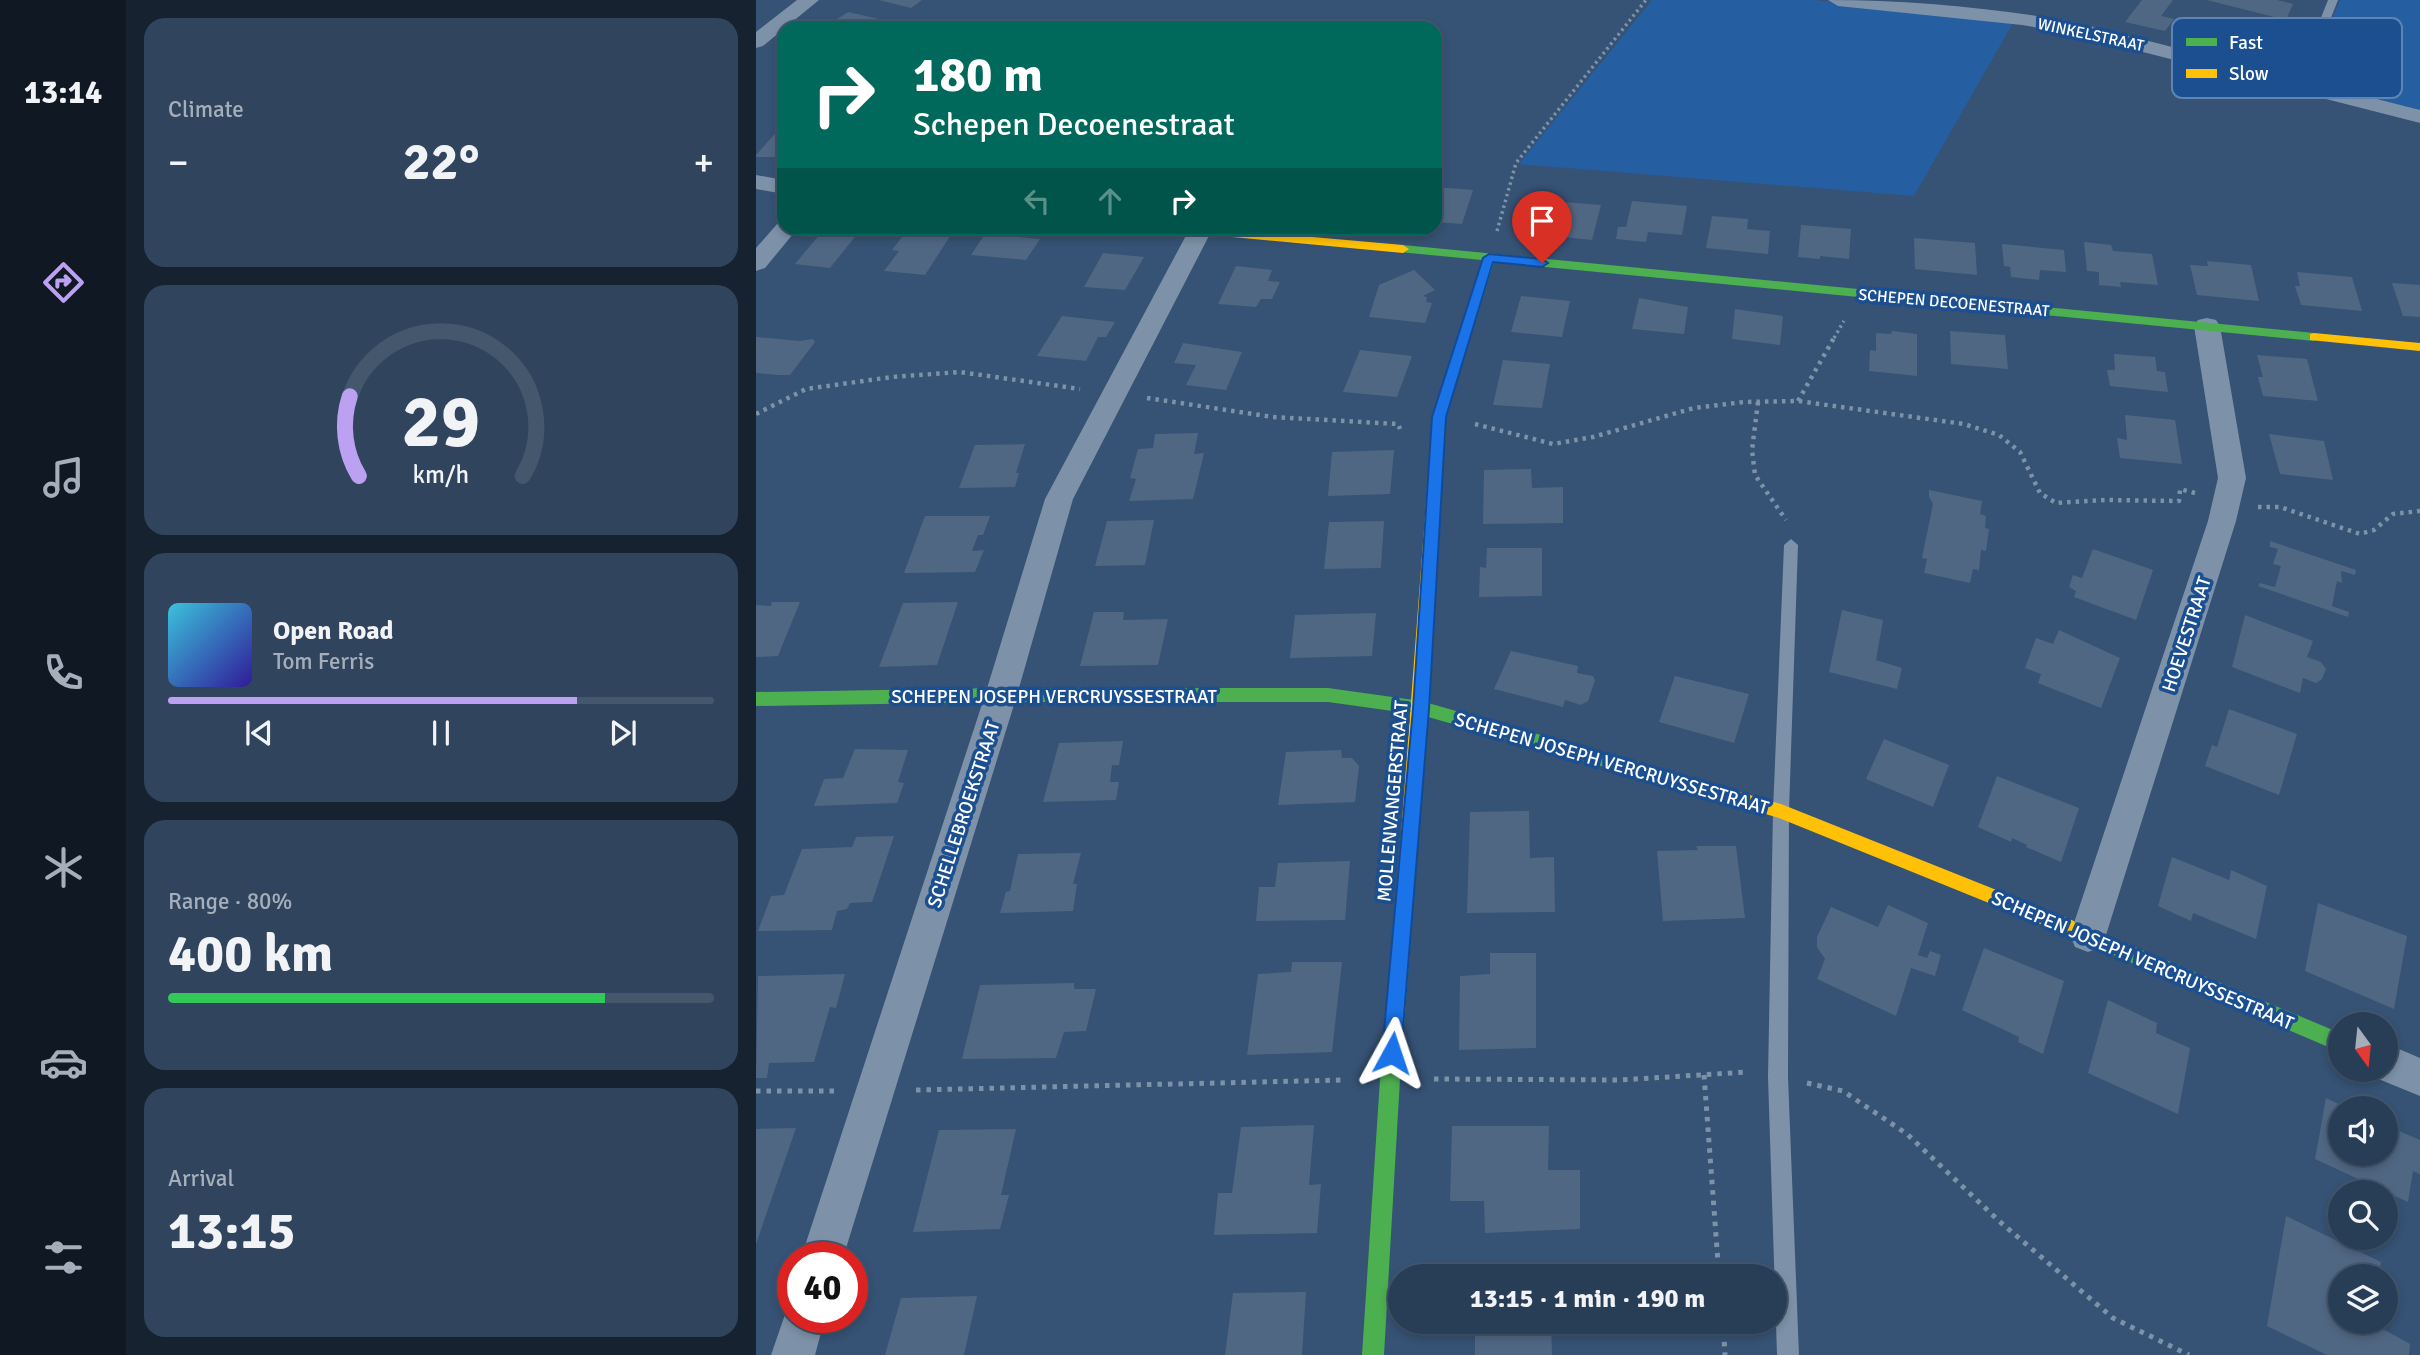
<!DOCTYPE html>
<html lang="en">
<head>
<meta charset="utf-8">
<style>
	:root { --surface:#283e57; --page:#30455d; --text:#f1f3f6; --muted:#a5aeba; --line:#44576d; --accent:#bca0f2 }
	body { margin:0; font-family:Signika,sans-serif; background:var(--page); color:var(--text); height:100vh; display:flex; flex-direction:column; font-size:26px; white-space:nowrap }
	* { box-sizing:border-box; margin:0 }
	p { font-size:23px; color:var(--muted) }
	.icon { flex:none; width:38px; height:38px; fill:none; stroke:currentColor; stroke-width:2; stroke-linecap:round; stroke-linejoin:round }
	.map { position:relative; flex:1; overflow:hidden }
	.drawer { display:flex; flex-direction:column; gap:18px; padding:18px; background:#162230; width:630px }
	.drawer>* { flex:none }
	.banner { position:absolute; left:21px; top:21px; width:665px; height:214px; border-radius:21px; box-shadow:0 4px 10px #0003,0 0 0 2px var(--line); background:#00695c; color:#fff; overflow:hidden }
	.needle { width:46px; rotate:165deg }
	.fabs { position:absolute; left:1572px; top:1012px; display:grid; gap:14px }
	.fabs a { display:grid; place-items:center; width:70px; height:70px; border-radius:50%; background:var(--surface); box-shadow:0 4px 10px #0003,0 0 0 2px var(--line); font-size:35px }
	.speed { position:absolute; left:21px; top:1242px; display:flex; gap:14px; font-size:35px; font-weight:700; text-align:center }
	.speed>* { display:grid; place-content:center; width:91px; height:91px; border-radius:50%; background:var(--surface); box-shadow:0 4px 10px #0003,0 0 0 2px var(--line); line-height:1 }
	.speed .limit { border:10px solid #d22; background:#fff; color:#111 }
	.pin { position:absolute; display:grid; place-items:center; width:60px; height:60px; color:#fff; margin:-72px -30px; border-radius:50% 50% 50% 0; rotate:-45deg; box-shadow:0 0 7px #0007 }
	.pin .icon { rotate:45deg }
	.me { position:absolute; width:77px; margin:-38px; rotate:5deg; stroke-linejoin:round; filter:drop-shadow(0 0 5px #0008) }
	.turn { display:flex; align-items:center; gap:24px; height:147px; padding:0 21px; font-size:32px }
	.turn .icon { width:91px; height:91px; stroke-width:2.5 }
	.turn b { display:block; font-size:49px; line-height:60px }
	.lanes { display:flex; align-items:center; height:66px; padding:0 21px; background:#0003; justify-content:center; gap:35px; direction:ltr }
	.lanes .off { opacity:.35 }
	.big { font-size:52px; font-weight:800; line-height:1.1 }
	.drawer .tile { flex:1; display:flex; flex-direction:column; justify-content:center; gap:10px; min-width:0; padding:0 24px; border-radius:21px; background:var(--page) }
	.drawer .dial { align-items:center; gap:0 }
	.dial svg { height:182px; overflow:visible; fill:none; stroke:var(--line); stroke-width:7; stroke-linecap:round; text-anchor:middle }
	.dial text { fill:var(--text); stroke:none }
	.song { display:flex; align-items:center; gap:21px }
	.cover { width:84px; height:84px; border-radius:10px; background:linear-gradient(135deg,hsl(190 70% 55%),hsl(250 70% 35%)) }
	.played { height:7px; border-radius:4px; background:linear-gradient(90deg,var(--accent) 75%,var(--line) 75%) }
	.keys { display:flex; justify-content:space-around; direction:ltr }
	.heat { display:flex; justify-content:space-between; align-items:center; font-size:38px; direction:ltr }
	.charge { height:10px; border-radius:5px; background:linear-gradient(90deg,#34c759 80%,var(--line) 0) }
	.trip { position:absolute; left:632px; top:1264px; width:399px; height:70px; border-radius:35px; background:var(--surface); box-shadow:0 4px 10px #0003,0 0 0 2px var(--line); font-weight:800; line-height:70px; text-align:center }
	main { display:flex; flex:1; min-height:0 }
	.menu { display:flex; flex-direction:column; width:126px; justify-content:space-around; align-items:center; background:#101923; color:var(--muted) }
	.menu .icon { width:49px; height:49px }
	.menu .current { color:var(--accent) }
	.menu b { font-size:32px; color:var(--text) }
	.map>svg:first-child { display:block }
</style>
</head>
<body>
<main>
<nav class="menu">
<b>13:14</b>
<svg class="icon current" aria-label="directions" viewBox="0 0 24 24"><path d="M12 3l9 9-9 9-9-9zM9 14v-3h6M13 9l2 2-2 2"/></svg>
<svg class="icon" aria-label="music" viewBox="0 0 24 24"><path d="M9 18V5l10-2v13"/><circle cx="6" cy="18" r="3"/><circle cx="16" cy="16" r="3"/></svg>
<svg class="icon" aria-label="phone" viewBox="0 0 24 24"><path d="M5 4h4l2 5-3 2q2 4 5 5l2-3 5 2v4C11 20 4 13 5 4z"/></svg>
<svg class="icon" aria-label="climate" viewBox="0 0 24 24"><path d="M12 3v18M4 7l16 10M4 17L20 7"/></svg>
<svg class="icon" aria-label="car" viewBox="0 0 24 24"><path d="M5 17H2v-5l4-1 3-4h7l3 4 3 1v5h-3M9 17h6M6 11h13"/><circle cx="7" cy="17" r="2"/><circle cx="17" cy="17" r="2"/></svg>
<svg class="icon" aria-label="filters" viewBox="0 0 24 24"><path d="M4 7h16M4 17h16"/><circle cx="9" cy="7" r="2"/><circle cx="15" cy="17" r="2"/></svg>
</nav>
<section class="drawer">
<div class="tile"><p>Climate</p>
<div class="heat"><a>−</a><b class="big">22°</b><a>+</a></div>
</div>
<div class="tile dial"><svg viewBox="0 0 100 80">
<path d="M14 69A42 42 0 1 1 86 69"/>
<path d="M14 69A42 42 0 0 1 10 34" stroke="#bca0f2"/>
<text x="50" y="56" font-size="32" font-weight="700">29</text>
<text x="50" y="72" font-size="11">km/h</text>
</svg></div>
<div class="tile">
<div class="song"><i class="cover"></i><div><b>Open Road</b><p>Tom Ferris</p></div></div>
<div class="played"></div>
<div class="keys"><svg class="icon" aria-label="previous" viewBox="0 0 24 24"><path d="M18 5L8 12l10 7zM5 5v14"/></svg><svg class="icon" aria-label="pause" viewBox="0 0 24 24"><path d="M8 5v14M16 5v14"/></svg><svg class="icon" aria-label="next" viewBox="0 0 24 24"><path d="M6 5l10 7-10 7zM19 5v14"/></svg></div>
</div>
<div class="tile"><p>Range · 80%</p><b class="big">400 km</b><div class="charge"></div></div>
<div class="tile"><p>Arrival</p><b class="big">13:15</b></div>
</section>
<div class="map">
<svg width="1664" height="1355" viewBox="0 0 1664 1355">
	<rect width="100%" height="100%" fill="#365274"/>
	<g fill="#265fa1">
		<path d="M896 0H1059L1257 23 1158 196 763 164Z"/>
		<path d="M1584 0H1664V112L1558 84 1554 74Z"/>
	</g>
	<g fill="#506783">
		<path d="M123 0H166L155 8Z"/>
		<path d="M1386 0H1417L1405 16 1418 19 1409 31 1369 22Z"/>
		<path d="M1451 0H1521L1537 4 1530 20Z"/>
		<path d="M92 12 123 19 121 20 131 23 124 28H78L87 21 81 19Z"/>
		<path d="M26 126 28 157H0V155Z"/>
		<path d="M679 187 717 190 706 224 679 222Z"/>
		<path d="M876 201 931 206 926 235 892 232 890 242 860 239 862 227H870Z"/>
		<path d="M808 202 845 205 836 240 771 233 779 208 806 211Z"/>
		<path d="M956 216 992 219 991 229 1014 231 1012 254 950 248Z"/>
		<path d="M1045 225 1095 229 1093 259 1064 256V259L1042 257Z"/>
		<path d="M69 228H106L74 268 39 264Z"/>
		<path d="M153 228 198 230 169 275 128 271 143 251 136 250Z"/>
		<path d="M229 234 284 239 270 260 215 255Z"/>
		<path d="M1158 238 1219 243 1221 275 1159 269Z"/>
		<path d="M1328 242 1355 245 1357 251 1396 254 1402 285 1364 282 1365 287 1343 285V272L1331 271Z"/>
		<path d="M1246 244 1308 250 1310 272 1284 270 1283 280 1255 277 1254 267 1248 266Z"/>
		<path d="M347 253 388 257 369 290 328 287Z"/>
		<path d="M1451 261 1495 265 1503 301 1441 295 1434 265 1452 266Z"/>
		<path d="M480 266 516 270 512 281 524 282 516 299H505L500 307 462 304Z"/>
		<path d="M658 270 679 290 667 296 671 297 670 302 676 303 669 323 613 317 623 285Z"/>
		<path d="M1541 272 1596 277 1606 311 1545 305 1539 286H1544Z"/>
		<path d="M1636 283 1664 285V317L1647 316Z"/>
		<path d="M765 296 814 301 806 337 755 332Z"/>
		<path d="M883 298 932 307 928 334 876 329Z"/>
		<path d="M979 309 1027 316 1024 345 976 339Z"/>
		<path d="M306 316 359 322 350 337H342L330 361 281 356Z"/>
		<path d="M1136 331 1161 334V376L1113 371 1114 350 1120 351V333L1135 334Z"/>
		<path d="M1194 331 1249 335 1252 369 1195 364Z"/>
		<path d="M0 337 44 341 57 339 59 342 34 375H22L0 373Z"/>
		<path d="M427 343 486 352 470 390 430 385 440 365 418 363Z"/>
		<path d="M604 350 656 356 641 397 587 392Z"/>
		<path d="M1358 354 1399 357 1401 371 1409 372 1412 392 1354 386 1351 370H1359Z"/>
		<path d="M1501 355 1551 359 1562 401 1507 396 1502 377H1507Z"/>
		<path d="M747 360 794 364 786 408 737 405Z"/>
		<path d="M1369 415 1419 420 1426 464 1364 458 1361 438 1371 440Z"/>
		<path d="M442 433 438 454 448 453 437 499 373 501 380 479 374 478 382 449 397 448 399 434Z"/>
		<path d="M1513 434 1568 441 1577 480 1524 474Z"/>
		<path d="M269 444 260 473H263L259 487 203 488 219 445Z"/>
		<path d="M638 450 634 494 572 496 576 452Z"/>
		<path d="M775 469 776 488 807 487V523L727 524 728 470Z"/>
		<path d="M1173 490 1226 501 1224 514 1230 516 1229 528 1233 529 1230 551 1225 550 1223 570 1217 569 1214 583 1168 573 1171 559 1166 558 1177 504 1173 497Z"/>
		<path d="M169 516H234L227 535H222L216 551 228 550 219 572 148 573Z"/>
		<path d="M398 520 389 565 339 566 351 521Z"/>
		<path d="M628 521 625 568 568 569 573 522Z"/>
		<path d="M1514 541 1600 570 1599 575 1585 571 1586 583 1581 581 1576 606 1593 612 1592 617 1502 586 1504 583 1519 587 1525 566 1517 564 1522 549 1514 547Z"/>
		<path d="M731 548H786V596L723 597 724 567 730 568Z"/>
		<path d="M1337 549 1397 570 1380 620 1318 597 1320 591 1313 587 1317 575 1326 578Z"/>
		<path d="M16 602H44L22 656 0 657V605L15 606Z"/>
		<path d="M202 602 181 665 123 667 147 603Z"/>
		<path d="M1086 610 1127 620 1120 660 1146 668 1141 689 1073 672Z"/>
		<path d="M338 612H368L367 620 412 619 402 665 324 666Z"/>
		<path d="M620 613 616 656 534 658 539 615Z"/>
		<path d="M1489 615 1557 641 1551 657 1565 662 1570 669 1566 679 1560 683 1547 678 1544 693 1476 667Z"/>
		<path d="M1303 630 1364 658 1345 708 1282 683 1285 674 1269 668 1280 638 1297 644Z"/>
		<path d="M755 651 822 666 821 673 837 676 839 680 832 701 825 705 809 700 807 707 738 689Z"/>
		<path d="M919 676 993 694 978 743 903 722Z"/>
		<path d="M1473 709 1541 734 1523 795 1449 766 1456 745 1461 747Z"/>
		<path d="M1128 739 1193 765 1177 807 1110 779Z"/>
		<path d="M367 741 363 765H356L354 782H363L360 800 287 802 303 743Z"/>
		<path d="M99 749 152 750 142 782 148 783 141 803 58 806 68 779 87 778Z"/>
		<path d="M585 750 586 758H596L603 766 599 802 522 805 530 752Z"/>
		<path d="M1241 776 1323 808 1305 862 1270 847 1271 845 1256 838 1255 842 1222 827Z"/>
		<path d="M773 811 774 858 798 857 799 912 711 913 714 812Z"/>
		<path d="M138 836 116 902 94 903 91 909 81 911 76 930 2 931 15 896 28 895 46 849 96 847 100 837Z"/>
		<path d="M940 846H980L989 918 907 921 901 851 942 850Z"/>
		<path d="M325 853 317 884H321L317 911 244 913 250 892 254 891 262 854Z"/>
		<path d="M1416 857 1473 880 1475 870 1511 886 1500 939 1437 913 1435 921 1402 906Z"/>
		<path d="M594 861 589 920 500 921 503 887H519L522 863Z"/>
		<path d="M1562 903 1651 936 1638 1009 1549 971Z"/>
		<path d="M1132 905 1172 923 1162 955 1171 958 1174 951 1185 955 1179 976 1155 968 1140 1016 1061 979 1069 959 1061 947V937L1075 907 1122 927Z"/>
		<path d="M1228 948 1308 981 1287 1054 1262 1042 1263 1037 1206 1010Z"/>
		<path d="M734 953H780V1048L703 1050 704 976 734 974Z"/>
		<path d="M536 962H586L576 1052 491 1055 502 974 535 972Z"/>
		<path d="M89 974 80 1008 74 1007 58 1062 13 1063 11 1078H0L2 976Z"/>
		<path d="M318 983V989H340L330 1031 308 1032 300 1058 206 1059 224 985Z"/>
		<path d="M1352 1000 1401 1023 1400 1033 1434 1048 1422 1114 1332 1073Z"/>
		<path d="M1570 1098 1591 1108H1584V1153H1629V1125L1664 1140V1174L1657 1171 1652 1202 1559 1159Z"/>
		<path d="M558 1125 553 1185 565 1184 561 1233 458 1235 462 1193H476L485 1127Z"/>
		<path d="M696 1126H793L792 1170H824V1229L729 1233 728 1201H694Z"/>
		<path d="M40 1128 0 1244V1129Z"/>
		<path d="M260 1129 245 1195H253L244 1229 157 1232 183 1130Z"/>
		<path d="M1530 1216 1625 1262 1623 1276H1584V1321H1618V1324L1654 1344 1653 1355H1571L1511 1326Z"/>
		<path d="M722 1271 769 1272V1276H721Z"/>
		<path d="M550 1292 546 1355H469L477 1293Z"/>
		<path d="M221 1296 208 1355H129L145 1298Z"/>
		<path d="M719 1321H795L796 1355H719Z"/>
	</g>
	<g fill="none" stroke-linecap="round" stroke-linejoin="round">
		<g stroke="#7d92a8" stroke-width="3.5" stroke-dasharray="2.5 3.5" stroke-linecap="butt">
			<path d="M741 231 760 163 890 0"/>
			<path d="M1078 338 1088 321"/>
		</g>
		<g stroke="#7d92a8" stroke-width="4.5" stroke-dasharray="3.5 5" stroke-linecap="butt">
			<path d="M391 398 517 417 642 424 644 429"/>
			<path d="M1042 401 1079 336"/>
			<path d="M1002 402 996 450 999 475 1030 520"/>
			<path d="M0 414 50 389 136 377 204 372 324 389"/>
			<path d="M719 424 797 444 837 437 938 408 988 402 1042 401 1208 424 1243 435 1264 452 1284 493 1300 503 1349 500 1423 501 1424 489 1439 493"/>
			<path d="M1502 507H1524L1604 534 1618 530 1637 514 1664 511"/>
		</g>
		<g stroke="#7d92a8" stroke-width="5" stroke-dasharray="4.5 6" stroke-linecap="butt">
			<path d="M948 1075 963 1276"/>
			<path d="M678 1079 864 1080 991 1072"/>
			<path d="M1051 1083 1087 1091 1151 1134 1243 1221 1357 1318 1433 1355"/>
			<path d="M160 1090 589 1080"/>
			<path d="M0 1091H78"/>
			<path d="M967 1321 969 1355"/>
		</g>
		<g fill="#7d92a8" fill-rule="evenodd">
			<path d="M1572 0H1582L1548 86 1539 88 1538 86Z"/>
			<path d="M1035 539 1042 545 1033 811 1032 1077 1043 1355H1021L1012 1077 1017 811 1028 545Z"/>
		</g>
		<g fill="#7d92a8" fill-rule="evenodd">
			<path d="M41 0H63L7 46 0 48V32Z"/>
			<path d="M1072 0C1155 0 1237 8 1318 22L1664 110V123L1317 34 1266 25 1082 6Z"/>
			<path d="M0 175 28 180V194L0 189Z"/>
			<path d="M28 221V228H42L9 268 0 271V248L22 223Z"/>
			<path d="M434 228H454L456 230 317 499 261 695 87 1258H45L229 695 289 499Z"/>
			<path d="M1451 318 1460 320 1464 326 1490 478 1480 521 1350 935 1345 947 1332 952 1319 947 1314 935 1452 521 1462 478 1438 326 1442 320Z"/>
			<path d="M1629 1043 1664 1058V1096L1615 1076 1613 1069H1629Z"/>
			<path d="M37 1301V1318H69L59 1355H15L33 1303Z"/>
		</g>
		<g fill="#4caf50" fill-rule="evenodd">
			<path d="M647 245 1558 333 1564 337 1558 341 738 262 690 417 687 462 680 467 673 462 676 417 726 260 643 252V246Z"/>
			<path d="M245 688H572L665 701 880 762 886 764 888 769 886 774 880 776 665 715 572 702H245L0 706V692Z"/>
			<path d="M654 826 660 829 663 834 644 1079 628 1355H606L624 1079 645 834 648 829Z"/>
			<path d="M1312 919 1584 1033V1052L1306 933 1303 927 1306 921Z"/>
		</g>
		<g fill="#ffc107" fill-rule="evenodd">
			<path d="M417 228H456L647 245 653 249 647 253 423 232Z"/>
			<path d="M1558 333 1664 343V351L1554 340V334Z"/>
			<path d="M680 457 687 462 663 834 660 839 654 842 648 839 645 834 673 462Z"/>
			<path d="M880 762 1025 804 1318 921 1321 927 1318 933 1312 935 1023 818 874 774 872 769 874 764Z"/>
		</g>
	</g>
	<path fill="#1a73e8" stroke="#114b97" stroke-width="2" d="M733 254 786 259 792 263 786 267 737 262 690 417 673 709 645 1053 643 1059 636 1062 629 1059 626 1053 657 709 676 417 727 258Z"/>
	<g text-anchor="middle" stroke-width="7" stroke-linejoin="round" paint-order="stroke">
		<g font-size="16" fill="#fff" stroke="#1b4f8f">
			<text transform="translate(1335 34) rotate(12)" y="6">WINKELSTRAAT</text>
			<text transform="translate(1198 302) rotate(5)" y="6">SCHEPEN DECOENESTRAAT</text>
		</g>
		<g font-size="19" fill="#fff" stroke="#1b4f8f">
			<text transform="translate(1430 634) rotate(-72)" y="7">HOEVESTRAAT</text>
			<text x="298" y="703">SCHEPEN JOSEPH VERCRUYSSESTRAAT</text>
			<text transform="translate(856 763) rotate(16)" y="7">SCHEPEN JOSEPH VERCRUYSSESTRAAT</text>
			<text transform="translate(636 801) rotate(-85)" y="7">MOLLENVANGERSTRAAT</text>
			<text transform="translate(207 814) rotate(-72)" y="7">SCHELLEBROEKSTRAAT</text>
			<text transform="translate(1387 960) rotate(23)" y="7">SCHEPEN JOSEPH VERCRUYSSESTRAAT</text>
		</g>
	</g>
	<rect x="1416" y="18" width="230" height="80" rx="10" fill="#1b4f8f" stroke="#5f84b1" stroke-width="2"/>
	<rect x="1430" y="38" width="31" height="8" fill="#4caf50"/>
	<rect x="1430" y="69" width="31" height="9" fill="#ffc107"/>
	<g font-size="19" fill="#fff">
		<text x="1473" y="49">Fast</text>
		<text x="1473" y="80">Slow</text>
	</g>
</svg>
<div class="fabs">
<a><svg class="needle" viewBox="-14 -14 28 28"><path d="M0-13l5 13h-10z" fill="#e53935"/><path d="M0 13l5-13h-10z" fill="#a5aeba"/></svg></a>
<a><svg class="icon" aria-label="sound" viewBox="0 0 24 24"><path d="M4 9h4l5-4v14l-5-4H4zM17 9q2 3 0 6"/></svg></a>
<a><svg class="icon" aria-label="search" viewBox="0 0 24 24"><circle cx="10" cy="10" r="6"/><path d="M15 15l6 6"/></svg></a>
<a><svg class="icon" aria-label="layers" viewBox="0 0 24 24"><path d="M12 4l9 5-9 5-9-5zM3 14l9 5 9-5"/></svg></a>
</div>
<div class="speed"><div class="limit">40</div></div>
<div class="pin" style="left:786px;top:263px;background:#d93025"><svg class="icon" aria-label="arrive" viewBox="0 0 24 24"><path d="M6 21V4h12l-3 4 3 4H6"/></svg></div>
<svg class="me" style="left:636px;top:1053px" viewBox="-20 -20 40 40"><path d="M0-17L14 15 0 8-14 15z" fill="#1a73e8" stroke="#fff" stroke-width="4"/></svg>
<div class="trip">13:15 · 1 min · 190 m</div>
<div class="banner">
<div class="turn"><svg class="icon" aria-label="right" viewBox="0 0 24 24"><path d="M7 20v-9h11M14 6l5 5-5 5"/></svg><div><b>180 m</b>Schepen Decoenestraat</div></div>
<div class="lanes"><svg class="icon off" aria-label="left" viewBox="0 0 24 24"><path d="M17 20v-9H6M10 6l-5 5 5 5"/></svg><svg class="icon off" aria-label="ahead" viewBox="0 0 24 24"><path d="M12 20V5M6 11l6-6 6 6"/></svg><svg class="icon" aria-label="right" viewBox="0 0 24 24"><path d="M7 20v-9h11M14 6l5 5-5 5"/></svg></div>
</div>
</div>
</main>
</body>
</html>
